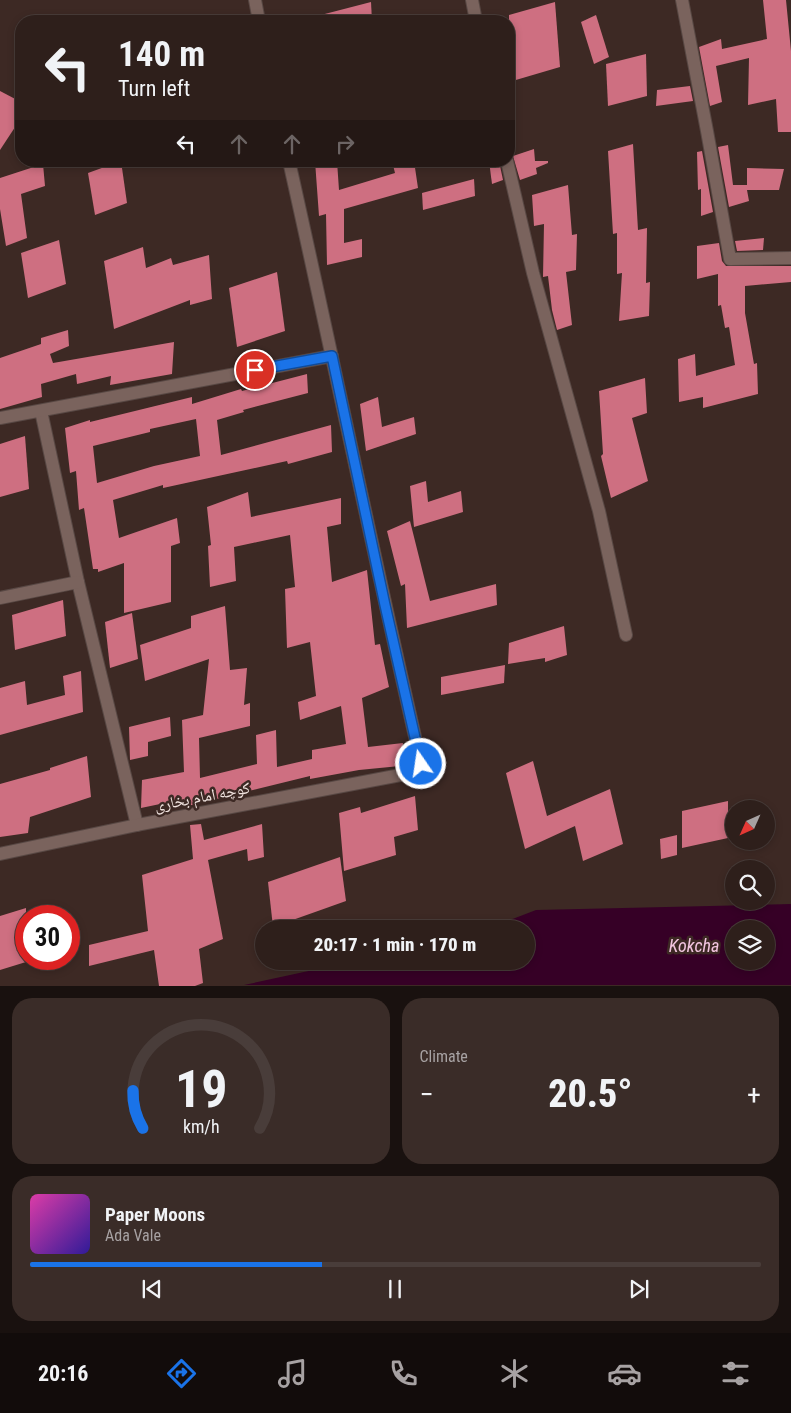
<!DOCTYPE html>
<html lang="en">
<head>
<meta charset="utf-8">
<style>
	:root { --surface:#2e1f1b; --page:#3a2c28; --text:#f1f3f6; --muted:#a7a2a3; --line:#493d3a; --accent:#1a73e8 }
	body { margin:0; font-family:"Roboto Condensed","Noto Naskh Arabic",sans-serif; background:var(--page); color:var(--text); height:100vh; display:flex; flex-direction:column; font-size:19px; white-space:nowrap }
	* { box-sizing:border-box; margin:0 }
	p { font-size:16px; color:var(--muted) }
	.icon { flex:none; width:28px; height:28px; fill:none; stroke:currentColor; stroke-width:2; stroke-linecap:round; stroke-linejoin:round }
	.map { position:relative; height:986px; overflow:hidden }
	.drawer { display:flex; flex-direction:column; gap:12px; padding:12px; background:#19110f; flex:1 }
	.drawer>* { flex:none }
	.guide { position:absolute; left:15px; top:15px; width:500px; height:152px; border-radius:20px; box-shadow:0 2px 8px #0003,0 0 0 1px var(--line); background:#2e1f1b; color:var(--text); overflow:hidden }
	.needle { width:32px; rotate:225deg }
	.tools { position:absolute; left:725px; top:800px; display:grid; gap:10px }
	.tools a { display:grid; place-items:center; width:50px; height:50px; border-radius:50%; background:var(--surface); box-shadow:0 2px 8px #0003,0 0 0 1px var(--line); font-size:25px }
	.speed { position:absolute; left:15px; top:905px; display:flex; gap:10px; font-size:25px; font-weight:700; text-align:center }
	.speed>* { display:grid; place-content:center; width:65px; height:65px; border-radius:50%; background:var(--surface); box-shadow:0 2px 8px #0003,0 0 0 1px var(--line); line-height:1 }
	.speed .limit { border:8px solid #d22; background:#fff; color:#111 }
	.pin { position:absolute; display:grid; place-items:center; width:42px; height:42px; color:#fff; margin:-21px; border:2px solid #fff; border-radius:50%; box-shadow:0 1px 5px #0007 }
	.me { position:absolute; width:55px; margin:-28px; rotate:347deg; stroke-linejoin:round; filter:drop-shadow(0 0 4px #0008) }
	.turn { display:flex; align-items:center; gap:18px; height:105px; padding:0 20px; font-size:22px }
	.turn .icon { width:65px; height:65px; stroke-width:2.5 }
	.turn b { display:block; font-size:35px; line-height:42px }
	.lanes { display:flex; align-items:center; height:48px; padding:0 20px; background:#0003; justify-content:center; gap:25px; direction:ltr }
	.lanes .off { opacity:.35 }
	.big { font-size:38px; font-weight:800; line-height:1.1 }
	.drawer .card { flex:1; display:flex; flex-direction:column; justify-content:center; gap:8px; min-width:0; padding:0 18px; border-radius:20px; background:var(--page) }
	.drawer .dial { align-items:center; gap:0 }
	.dial svg { height:130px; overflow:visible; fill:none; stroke:var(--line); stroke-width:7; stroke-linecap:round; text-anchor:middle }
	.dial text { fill:var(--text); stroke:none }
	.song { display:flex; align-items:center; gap:15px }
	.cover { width:60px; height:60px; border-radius:8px; background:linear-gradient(135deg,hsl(320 70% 55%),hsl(250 70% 35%)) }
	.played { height:5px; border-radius:2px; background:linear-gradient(90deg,var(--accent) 40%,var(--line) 40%) }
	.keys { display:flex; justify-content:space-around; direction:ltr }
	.heat { display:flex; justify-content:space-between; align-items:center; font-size:28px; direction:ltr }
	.drawer .tiles { flex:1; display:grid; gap:12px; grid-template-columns:1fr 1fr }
	.card:last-child { grid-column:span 2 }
	.trip { position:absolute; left:255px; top:920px; width:280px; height:50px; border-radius:25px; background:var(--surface); box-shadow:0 2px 8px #0003,0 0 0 1px var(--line); font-weight:800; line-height:50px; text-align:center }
	.menu { display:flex; height:80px; justify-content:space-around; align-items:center; background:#120c0b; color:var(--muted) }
	.menu .icon { width:35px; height:35px }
	.menu .on { color:var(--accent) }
	.menu b { font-size:22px; color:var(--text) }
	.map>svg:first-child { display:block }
</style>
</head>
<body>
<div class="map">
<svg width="791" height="986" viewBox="0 0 791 986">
	<rect width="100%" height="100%" fill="#3d2924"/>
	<path fill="#360026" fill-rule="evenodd" d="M791 904V985H244L355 961H526V929H487L536 910ZM734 929H766V961H734Z"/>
	<g fill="#ce6f81" fill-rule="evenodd">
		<path d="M763 0H786L791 51V132H778L776 99 748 105 749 58 716 66 722 102 710 106 699 47 721 39 722 49 767 39Z"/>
		<path d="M371 2 372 21H317V16Z"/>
		<path d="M555 2 560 67 509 82V15Z"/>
		<path d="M596 15 609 57 594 64 581 22Z"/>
		<path d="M646 54 647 96 608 106 606 64Z"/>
		<path d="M690 86 693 101 656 106 657 90Z"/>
		<path d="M0 91 21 102V118L0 150Z"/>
		<path d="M633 144 638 230 647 228 646 283 650 282 649 316 619 321 622 273 617 274V233L613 234 608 151Z"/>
		<path d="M728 145 733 185H747V168L784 169 779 190H747L749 201 729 207 718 147Z"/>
		<path d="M534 149 535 161H548V163L536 168 537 174 520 180 513 156Z"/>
		<path d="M702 151 713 212 701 216V189L698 190 697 152Z"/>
		<path d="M121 161 127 203 95 215 88 173Z"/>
		<path d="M315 161H337L339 190 395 173 392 161H414L418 188 344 209V243L362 239V257L327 265 326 214 319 216Z"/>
		<path d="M489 161H499L503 180 492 184Z"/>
		<path d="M43 164 45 186 21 194 27 238 6 246 0 209V178Z"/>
		<path d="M474 179 475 196 423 210 422 193Z"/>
		<path d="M568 185 572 235 577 234 576 270 566 272 572 325 557 330 552 310 548 276 543 277 544 224 534 226 532 195Z"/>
		<path d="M764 238 763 250 737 251 735 241Z"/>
		<path d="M59 240 66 284 28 298 21 253Z"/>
		<path d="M719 243 722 261 726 266H791V282L745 286V313L754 364 757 363 758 394 703 408V397L679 402 678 359 695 354 696 376 735 365 729 327 725 328 721 305 718 306V274L697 279V246Z"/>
		<path d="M143 247 146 268 171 258 173 265 209 255 212 299 190 305V300L114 329 104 261Z"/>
		<path d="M277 272 285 331 237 347 229 288Z"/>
		<path d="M68 330 69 346 50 354 53 363 174 342 172 374 110 385 111 376 77 384 76 374 41 384 42 397 0 409V358L41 344V338Z"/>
		<path d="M307 374 308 393 243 410 244 412 217 420 221 455 331 425 332 452 288 464 287 461 163 488V485L113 500 119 538 177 518 180 543 171 546V602L124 613V563L98 572V569H93L84 508 79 510 76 471 70 473 65 428 90 420V422L192 397V404L241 389 242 391ZM196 419 200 456 154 466 97 483 93 446 150 432V429Z"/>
		<path d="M645 378 647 413 632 418 648 481 611 498 601 456 603 454 599 391Z"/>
		<path d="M378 397 382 427 414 417 416 434 366 451 360 404Z"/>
		<path d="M25 436 29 489 0 497V444Z"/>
		<path d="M426 481 428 502 461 491 463 512 414 527 410 486Z"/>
		<path d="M248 492 251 517 341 498V524L327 527 332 582 367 570 375 645 380 644 389 687 362 698 368 747 403 743 400 766 359 770 310 779V776L184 807V799L141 808 142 780 184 772 182 720 203 715 209 659 145 681 140 645 191 628V616L225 606 230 670 247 668 244 705 250 703V726L199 738 200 778 257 764 256 735 276 730 277 767 312 759V750L346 744 341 706 300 720 298 702 316 696 310 642 287 648 285 589 295 587 290 535 234 547 236 581 210 587 208 546 211 545 207 507Z"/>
		<path d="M410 521 430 601 496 584 497 605 407 628 405 584 401 586 387 531Z"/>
		<path d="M63 600 66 636 15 650 12 615Z"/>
		<path d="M132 613 138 659 110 668 105 622Z"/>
		<path d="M564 626 567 655 545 662V658L508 664 509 643Z"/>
		<path d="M505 665 504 683 441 695V677Z"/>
		<path d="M81 671 83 712 0 735V688L25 681 27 705 65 695 63 676Z"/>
		<path d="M170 717 171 736 148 742V756L130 760 129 727Z"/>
		<path d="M87 756 91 797 30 817 28 833 0 837V784L50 770V768Z"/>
		<path d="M533 761 547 816 610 789 623 844 583 861 575 826 525 849 506 773Z"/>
		<path d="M415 796 418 830 394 837 396 855 344 871 339 813 360 807 361 813Z"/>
		<path d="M728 801V838L682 848V811Z"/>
		<path d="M201 824 204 840 262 824 264 857 248 861 247 849 208 860 223 939 199 949 203 983 195 986H159L154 950 89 966V945L148 931 142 875 193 859 190 825Z"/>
		<path d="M677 835V855L661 859 660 839Z"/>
		<path d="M340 857 346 901 273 927 268 882Z"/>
		<path d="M26 908V962L0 970V916Z"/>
	</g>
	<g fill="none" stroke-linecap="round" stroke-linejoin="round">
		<g stroke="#584844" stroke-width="14">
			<g id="minor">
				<path d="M255 0 259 21"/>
				<path d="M472 0 476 21"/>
				<path d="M682 0 707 131 730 259 791 258"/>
				<path d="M507 161 533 273 599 511 626 635"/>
				<path d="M41 411 78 582 137 825"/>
				<path d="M0 418 332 356"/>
				<path d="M0 598 78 582"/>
				<path d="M0 854 137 825 411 773 418 769 421 763C375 563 334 362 289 161"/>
			</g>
		</g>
		<use href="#minor" stroke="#7a635d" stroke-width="12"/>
	</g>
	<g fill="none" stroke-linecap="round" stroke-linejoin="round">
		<g stroke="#114b97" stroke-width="12">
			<path id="route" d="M255 370 332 356 385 605 421 764"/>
		</g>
		<use href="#route" stroke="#1a73e8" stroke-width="9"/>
	</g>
	<g text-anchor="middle" stroke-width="5" stroke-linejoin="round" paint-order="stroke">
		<g font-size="16" fill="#f0e3df" stroke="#3d2924">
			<text transform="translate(202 796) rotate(-11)" y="6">کوچه امام بخاری</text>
		</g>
		<g font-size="18" font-style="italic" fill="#f2c5df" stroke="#3d2924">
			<text x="694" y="952">Kokcha</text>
		</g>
	</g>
</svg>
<div class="tools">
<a><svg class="needle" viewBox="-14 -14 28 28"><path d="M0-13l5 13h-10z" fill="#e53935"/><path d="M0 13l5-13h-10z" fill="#a7a2a3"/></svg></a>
<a><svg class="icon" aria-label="search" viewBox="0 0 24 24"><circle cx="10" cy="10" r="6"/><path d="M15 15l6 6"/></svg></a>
<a><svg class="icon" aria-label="layers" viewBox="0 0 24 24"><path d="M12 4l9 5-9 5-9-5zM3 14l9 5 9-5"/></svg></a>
</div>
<div class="speed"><div class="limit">30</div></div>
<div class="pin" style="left:255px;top:370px;background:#d93025"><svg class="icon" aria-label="arrive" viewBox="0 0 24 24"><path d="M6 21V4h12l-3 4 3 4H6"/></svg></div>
<svg class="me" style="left:421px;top:764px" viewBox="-20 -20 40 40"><circle r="17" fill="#1a73e8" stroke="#fff" stroke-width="3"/><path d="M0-11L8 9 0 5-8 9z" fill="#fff"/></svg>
<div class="trip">20:17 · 1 min · 170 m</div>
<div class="guide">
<div class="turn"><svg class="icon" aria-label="left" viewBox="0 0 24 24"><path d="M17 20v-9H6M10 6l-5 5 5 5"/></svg><div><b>140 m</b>Turn left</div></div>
<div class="lanes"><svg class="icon" aria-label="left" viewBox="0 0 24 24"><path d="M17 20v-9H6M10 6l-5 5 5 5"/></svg><svg class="icon off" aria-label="ahead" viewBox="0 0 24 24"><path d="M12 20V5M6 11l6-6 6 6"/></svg><svg class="icon off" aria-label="ahead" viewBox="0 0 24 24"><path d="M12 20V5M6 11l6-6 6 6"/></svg><svg class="icon off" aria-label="right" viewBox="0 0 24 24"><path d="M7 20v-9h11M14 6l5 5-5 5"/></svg></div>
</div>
</div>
<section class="drawer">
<div class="tiles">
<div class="card dial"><svg viewBox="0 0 100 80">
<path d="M14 69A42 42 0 1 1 86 69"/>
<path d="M14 69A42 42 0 0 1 8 46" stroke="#1a73e8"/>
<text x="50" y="56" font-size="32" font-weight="700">19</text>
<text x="50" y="72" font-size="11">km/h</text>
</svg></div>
<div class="card"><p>Climate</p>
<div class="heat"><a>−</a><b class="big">20.5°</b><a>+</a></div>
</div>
<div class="card">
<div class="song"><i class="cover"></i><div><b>Paper Moons</b><p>Ada Vale</p></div></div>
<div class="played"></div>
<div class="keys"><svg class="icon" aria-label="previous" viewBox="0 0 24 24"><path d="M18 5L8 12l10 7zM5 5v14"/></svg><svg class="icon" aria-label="pause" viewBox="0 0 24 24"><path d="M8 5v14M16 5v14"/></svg><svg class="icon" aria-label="next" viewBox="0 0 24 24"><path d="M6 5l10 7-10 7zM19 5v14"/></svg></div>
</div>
</div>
</section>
<nav class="menu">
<b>20:16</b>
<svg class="icon on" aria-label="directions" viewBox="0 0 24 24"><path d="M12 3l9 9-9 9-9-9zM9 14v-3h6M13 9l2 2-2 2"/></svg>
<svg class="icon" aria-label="music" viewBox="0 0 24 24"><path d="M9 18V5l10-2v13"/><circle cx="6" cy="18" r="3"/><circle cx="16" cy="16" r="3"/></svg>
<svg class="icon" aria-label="phone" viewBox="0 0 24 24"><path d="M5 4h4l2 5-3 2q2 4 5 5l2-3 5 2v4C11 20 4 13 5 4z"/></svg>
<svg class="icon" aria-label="climate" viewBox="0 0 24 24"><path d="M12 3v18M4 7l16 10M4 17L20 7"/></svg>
<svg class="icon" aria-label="car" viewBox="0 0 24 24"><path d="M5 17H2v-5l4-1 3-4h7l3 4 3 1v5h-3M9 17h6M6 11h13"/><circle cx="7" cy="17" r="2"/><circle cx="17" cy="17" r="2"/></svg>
<svg class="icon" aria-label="filters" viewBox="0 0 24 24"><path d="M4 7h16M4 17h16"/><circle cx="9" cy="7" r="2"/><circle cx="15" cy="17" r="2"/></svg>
</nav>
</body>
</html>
